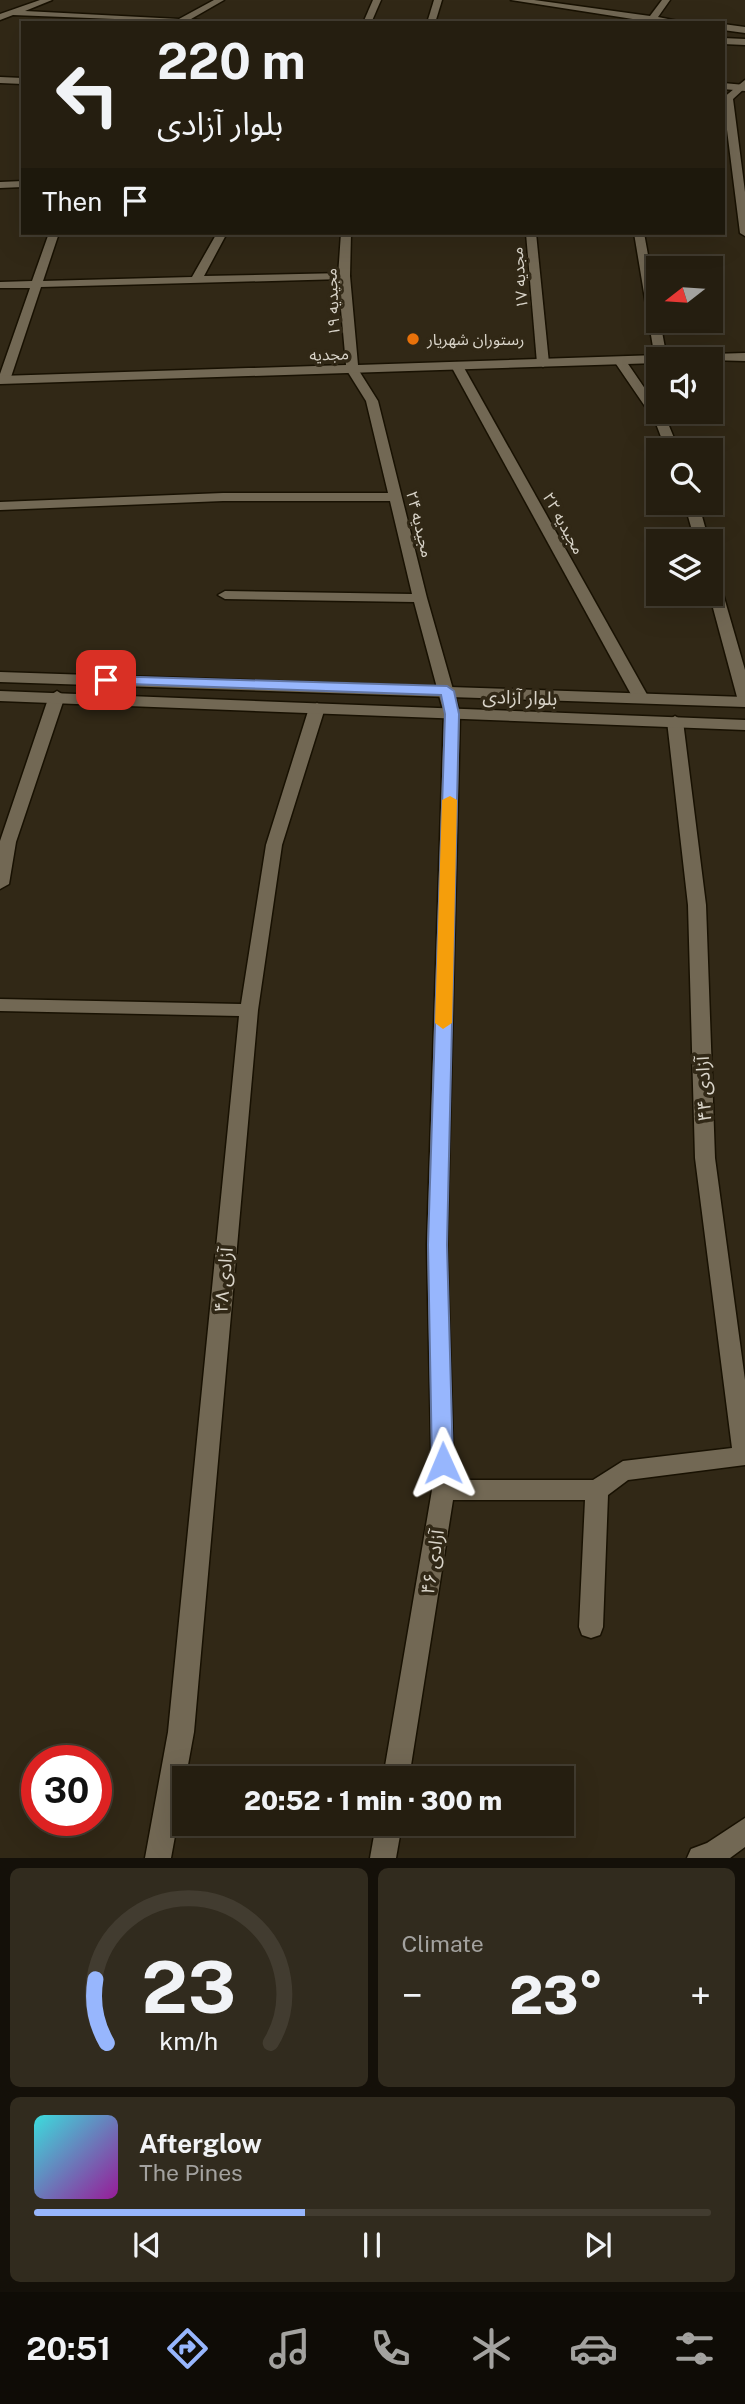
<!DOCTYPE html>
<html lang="en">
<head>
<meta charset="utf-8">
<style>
	:root { --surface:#251e10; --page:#312b1e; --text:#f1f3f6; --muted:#a3a29f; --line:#423c30; --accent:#97b6fd }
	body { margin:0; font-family:"Public Sans","Noto Sans Arabic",sans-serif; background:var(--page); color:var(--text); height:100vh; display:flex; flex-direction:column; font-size:26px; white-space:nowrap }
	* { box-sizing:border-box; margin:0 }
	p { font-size:23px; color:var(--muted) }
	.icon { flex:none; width:38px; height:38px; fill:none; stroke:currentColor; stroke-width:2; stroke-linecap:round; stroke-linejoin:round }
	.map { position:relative; height:1858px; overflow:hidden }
	.sheet { display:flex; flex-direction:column; gap:10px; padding:10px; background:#141009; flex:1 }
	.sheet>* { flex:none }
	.banner { position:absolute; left:21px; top:21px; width:704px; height:214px; border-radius:0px; box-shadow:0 7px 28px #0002,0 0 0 2px var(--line); background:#251e10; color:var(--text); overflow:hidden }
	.needle { width:46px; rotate:253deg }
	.controls { position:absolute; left:646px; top:256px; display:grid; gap:14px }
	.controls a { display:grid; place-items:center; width:77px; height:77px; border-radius:0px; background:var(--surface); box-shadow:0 7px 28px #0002,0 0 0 2px var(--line); font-size:35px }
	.speed { position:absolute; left:21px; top:1745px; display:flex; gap:14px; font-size:35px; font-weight:700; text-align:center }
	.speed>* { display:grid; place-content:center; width:91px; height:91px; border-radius:50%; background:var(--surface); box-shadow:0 7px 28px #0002,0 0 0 2px var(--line); line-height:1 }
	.speed .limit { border:10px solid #d22; background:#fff; color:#111 }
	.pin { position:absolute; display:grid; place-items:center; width:60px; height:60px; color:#fff; margin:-30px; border-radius:14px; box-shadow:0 4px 10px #0006 }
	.me { position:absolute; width:77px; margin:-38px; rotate:359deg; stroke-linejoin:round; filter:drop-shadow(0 0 5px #0008) }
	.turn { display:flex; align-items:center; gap:24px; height:147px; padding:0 21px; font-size:32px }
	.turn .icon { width:91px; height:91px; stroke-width:2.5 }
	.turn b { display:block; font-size:49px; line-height:60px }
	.then { display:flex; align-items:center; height:66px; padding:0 21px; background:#0003; gap:14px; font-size:26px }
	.big { font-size:52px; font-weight:800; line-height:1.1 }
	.sheet .card { flex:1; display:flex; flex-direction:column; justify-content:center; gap:10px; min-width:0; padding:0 24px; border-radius:10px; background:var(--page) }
	.sheet .dial { align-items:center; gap:0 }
	.dial svg { height:182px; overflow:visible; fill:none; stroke:var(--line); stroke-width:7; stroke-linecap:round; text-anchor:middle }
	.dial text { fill:var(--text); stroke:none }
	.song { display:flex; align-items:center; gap:21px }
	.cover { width:84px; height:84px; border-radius:10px; background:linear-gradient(135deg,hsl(180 70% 55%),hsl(300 70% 35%)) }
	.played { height:7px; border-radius:4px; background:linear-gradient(90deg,var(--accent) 40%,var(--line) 40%) }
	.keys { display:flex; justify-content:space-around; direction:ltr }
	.heat { display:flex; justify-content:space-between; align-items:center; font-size:38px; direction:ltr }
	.sheet .tiles { flex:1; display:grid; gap:10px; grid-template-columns:1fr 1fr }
	.card:last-child { grid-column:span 2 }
	.trip { position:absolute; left:172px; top:1766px; width:402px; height:70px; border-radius:0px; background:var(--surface); box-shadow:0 7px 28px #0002,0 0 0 2px var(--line); font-weight:800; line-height:70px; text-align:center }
	.menu { display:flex; height:112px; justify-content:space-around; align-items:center; background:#0f0c06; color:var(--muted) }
	.menu .icon { width:49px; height:49px }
	.menu .active { color:var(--accent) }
	.menu b { font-size:32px; color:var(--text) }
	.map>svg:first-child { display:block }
</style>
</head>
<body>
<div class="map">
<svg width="745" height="1858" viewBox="0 0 745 1858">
	<rect width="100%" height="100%" fill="#312816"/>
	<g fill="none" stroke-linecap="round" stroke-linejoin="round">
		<g stroke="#181102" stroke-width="3">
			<g id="street">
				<path d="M40 0H52L25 11 179 19 214 0H224L191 19 217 23 13 15 0 20V14Z"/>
				<path d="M511 0H534L650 16 662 0H670L658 17 688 23 652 22Z"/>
				<path d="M723 24 745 27V33L723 30Z"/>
				<path d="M723 38 745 39V45L723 44Z"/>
				<path d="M0 77 23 78V84L0 83Z"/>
				<path d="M745 80V88L733 99 745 192V236L740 233 723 98Z"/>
				<path d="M23 181V187L0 188V182Z"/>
				<path d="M49 233H59L43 281 192 277 217 233H227L204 276 344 273 350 276 344 279 41 287 10 380 0 383V374L30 288H0V282L32 281Z"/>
				<path d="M526 233H536L549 363 543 367 537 363Z"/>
				<path d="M634 233H644L667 359H658V362L655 359Z"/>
				<path d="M616 358H624L667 421 679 450H666L655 421 614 361Z"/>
				<path d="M457 362 463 366 649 698 646 701H636L633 698 451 366Z"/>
				<path d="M348 366H356L378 401 427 598 460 714 447 1245 454 1480H593L623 1461 732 1448 695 1158 688 905 667 721 675 716 683 721 706 905 715 1158 745 1380V1465L628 1480 608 1495 603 1627 600 1635 591 1638 582 1635 579 1627 585 1500H453L409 1778H383L432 1490 427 1245 444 714 414 602 225 599 218 595 225 591 412 594 390 501H223L0 510V502L223 493H388L366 401 346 369Z"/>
				<path d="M684 502H698L709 541H695Z"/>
				<path d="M710 569 717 573 745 670V702L737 697 709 593Z"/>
				<path d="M57 691 65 696 16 842 9 884 0 889V841L49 696Z"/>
				<path d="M317 703 325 708 282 845 258 1010 194 1732 171 1858H145L168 1732 239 1016 0 1011V999L241 1004 266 845 309 708Z"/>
				<path d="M745 1818V1847L730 1858H687L691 1849 707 1843Z"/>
				<path d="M376 1824H402L396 1858H370Z"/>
			</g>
		</g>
		<g stroke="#181102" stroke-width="3">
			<g id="secondary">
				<path d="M373 0H381L371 23H363Z"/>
				<path d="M434 0H442L435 23H427Z"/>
				<path d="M723 83 745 85V91L723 89Z"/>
				<path d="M341 233H351L350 276 358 365 658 355 664 359H658V363L0 384V376L346 365 338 276Z"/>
				<path d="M745 353V361L672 359 678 355Z"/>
				<path d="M0 672 745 697V707L0 682Z"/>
				<path d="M0 691 745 720V730L0 701Z"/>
			</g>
		</g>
		<use href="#street" fill="#726854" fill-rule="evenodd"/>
		<use href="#secondary" fill="#726854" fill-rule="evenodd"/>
	</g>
	<path fill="#97b6fd" stroke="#6276a4" stroke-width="2" d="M106 676 447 686 454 691 459 714 447 1245 453 1463 450 1469 443 1471 435 1469 432 1463 428 1245 445 714 441 695 101 683 99 680Z"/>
	<path fill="#f59e0b" d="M450 796 457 800 452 1023 443 1029 435 1023 442 800Z"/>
	<circle fill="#e8710a" stroke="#312816" stroke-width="2.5" cx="413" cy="339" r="7"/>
	<g text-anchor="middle" stroke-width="7" stroke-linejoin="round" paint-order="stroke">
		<g font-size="16" fill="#d9d4c9" stroke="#312816">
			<text transform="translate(519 278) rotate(-95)" y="6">مجدیه ۱۷</text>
			<text transform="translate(332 302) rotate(-93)" y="6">مجیدیه ۱۹</text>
			<text transform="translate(329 354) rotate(-2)" y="6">مجدیه</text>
			<text transform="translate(564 523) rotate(61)" y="6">مجیدیه ۲۲</text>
			<text transform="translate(420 524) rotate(76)" y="6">مجیدیه ۲۴</text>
		</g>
		<g font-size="16" fill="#d9d4c9" stroke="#312816" text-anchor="start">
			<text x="427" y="345">رستوران شهریار</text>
		</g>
		<g font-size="19" fill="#d9d4c9" stroke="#312816">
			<text transform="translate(520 697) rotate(2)" y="7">بلوار آزادی</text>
			<text transform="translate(703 1089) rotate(-92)" y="7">آزادی ۴۴</text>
			<text transform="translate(223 1280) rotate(-85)" y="7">آزادی ۴۸</text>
			<text transform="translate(432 1562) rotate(-81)" y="7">آزادی ۴۶</text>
		</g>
	</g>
</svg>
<div class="controls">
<a><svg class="needle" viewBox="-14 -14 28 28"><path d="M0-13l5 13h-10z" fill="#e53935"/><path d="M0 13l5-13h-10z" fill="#a3a29f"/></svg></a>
<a><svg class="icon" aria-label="sound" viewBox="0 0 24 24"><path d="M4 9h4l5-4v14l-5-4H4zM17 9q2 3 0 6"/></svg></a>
<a><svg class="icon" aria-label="search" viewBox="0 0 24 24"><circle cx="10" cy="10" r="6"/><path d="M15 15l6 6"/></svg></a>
<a><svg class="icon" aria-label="layers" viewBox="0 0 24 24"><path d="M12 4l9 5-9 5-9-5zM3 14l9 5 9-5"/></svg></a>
</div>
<div class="speed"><div class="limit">30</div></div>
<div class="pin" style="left:106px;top:680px;background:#d93025"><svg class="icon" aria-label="arrive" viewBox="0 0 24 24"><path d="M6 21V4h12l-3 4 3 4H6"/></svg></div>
<svg class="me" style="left:443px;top:1463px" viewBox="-20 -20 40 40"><path d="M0-17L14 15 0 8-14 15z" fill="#97b6fd" stroke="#fff" stroke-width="4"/></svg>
<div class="trip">20:52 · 1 min · 300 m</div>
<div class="banner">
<div class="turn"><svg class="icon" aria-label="left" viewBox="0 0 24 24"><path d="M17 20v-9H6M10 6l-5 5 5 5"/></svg><div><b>220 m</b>بلوار آزادی</div></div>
<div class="then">Then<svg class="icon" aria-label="arrive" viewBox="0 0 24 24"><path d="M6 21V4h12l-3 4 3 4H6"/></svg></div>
</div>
</div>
<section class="sheet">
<div class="tiles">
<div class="card dial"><svg viewBox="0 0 100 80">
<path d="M14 69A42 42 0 1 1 86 69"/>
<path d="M14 69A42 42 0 0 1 9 41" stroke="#97b6fd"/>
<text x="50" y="56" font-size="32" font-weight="700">23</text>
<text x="50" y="72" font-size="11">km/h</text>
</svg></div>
<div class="card"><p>Climate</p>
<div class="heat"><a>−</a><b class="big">23°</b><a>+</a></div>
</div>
<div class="card">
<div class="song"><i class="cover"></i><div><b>Afterglow</b><p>The Pines</p></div></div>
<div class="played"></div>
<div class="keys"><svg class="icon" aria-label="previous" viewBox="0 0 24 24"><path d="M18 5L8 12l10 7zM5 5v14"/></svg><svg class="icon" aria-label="pause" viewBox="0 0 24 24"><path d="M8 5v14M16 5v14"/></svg><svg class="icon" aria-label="next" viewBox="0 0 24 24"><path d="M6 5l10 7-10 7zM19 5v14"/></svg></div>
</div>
</div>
</section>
<nav class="menu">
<b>20:51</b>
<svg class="icon active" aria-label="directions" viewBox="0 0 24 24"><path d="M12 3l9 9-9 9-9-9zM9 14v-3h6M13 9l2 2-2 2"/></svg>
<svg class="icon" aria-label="music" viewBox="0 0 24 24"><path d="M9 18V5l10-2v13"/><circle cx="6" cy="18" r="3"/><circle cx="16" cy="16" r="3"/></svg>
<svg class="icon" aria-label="phone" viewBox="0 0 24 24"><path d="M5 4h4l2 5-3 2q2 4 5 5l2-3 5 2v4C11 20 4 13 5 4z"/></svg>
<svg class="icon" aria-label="climate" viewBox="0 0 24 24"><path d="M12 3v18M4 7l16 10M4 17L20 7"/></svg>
<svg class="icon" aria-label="car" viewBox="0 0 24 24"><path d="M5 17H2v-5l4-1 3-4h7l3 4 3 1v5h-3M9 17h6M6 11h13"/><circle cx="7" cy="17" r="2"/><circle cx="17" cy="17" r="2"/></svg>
<svg class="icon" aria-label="filters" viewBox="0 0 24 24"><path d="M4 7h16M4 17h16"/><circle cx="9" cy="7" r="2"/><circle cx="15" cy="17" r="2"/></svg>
</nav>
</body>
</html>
